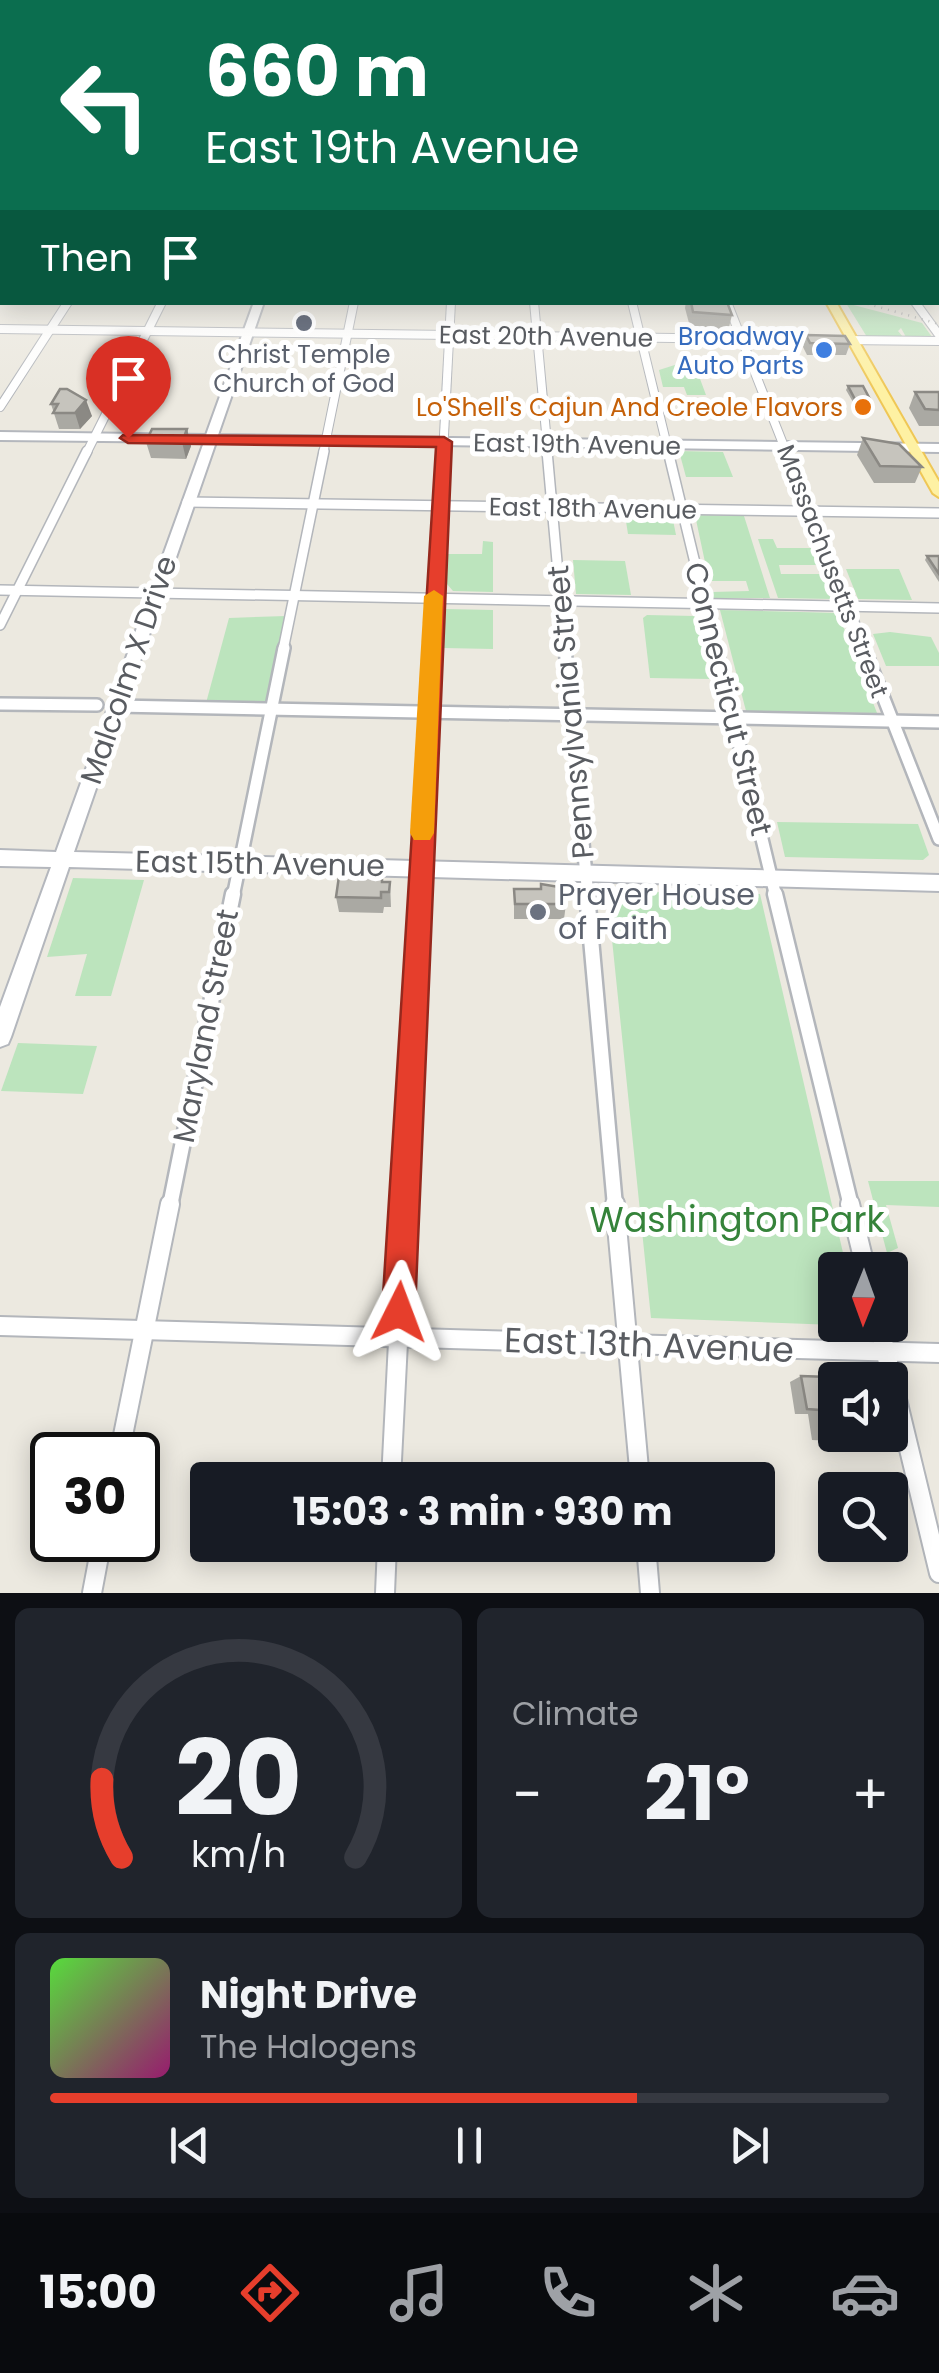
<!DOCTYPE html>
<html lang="en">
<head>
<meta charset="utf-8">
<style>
	:root { --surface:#171b24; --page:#20242c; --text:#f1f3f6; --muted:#9ea1a6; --line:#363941; --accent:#e63e2c }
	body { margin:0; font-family:Poppins,sans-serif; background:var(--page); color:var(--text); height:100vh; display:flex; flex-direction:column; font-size:38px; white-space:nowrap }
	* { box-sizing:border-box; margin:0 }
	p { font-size:32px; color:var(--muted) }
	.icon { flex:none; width:55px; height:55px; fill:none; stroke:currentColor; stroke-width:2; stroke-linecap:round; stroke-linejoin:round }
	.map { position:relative; height:1593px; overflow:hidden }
	.panel { display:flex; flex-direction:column; gap:15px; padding:15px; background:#0d0f14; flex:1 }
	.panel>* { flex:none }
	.banner { position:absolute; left:0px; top:0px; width:940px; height:305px; box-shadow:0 5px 25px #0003; background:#0b6e4f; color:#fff; overflow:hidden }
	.needle { width:65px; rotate:181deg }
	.tools { position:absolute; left:818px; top:1252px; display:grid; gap:20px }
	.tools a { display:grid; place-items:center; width:90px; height:90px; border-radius:10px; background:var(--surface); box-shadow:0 5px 25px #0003; font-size:50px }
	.speed { position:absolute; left:30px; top:1432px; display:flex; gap:20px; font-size:50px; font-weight:700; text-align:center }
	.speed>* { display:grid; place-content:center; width:130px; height:130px; border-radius:50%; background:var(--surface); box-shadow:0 5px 25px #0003; line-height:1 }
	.speed .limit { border:5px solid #111; border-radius:15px; background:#fff; color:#111 }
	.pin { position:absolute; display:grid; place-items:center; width:85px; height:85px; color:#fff; margin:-102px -42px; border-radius:50% 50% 50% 0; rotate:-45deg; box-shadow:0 0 10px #0007 }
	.pin .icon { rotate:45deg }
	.me { position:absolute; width:110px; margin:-55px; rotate:3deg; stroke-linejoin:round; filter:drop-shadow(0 0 8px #0008) }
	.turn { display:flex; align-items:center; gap:35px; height:210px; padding:0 40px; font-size:45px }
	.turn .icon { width:130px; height:130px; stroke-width:2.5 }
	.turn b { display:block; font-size:70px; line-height:85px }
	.then { display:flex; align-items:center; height:95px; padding:0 40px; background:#0003; gap:20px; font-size:38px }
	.big { font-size:75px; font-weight:700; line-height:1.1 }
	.panel .card { flex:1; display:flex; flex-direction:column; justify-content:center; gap:15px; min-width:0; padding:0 35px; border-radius:15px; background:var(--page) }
	.panel .dial { align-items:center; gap:0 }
	.dial svg { height:260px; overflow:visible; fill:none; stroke:var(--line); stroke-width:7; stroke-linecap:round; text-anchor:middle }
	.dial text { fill:var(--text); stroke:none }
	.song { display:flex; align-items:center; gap:30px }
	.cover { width:120px; height:120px; border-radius:15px; background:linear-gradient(135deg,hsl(110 70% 55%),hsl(320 70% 35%)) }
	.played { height:10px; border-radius:5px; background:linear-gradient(90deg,var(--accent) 70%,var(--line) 70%) }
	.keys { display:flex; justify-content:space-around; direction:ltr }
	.heat { display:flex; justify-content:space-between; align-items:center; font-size:55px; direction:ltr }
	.panel .tiles { flex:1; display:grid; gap:15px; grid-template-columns:1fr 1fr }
	.card:last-child { grid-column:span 2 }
	.trip { position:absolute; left:190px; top:1462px; width:585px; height:100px; border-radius:10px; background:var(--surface); box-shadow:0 5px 25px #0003; font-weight:700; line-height:100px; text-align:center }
	.dock { display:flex; height:160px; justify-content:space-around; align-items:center; background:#090b0e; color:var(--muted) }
	.dock .icon { width:70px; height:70px }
	.dock .active { color:var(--accent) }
	.dock b { font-size:45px; color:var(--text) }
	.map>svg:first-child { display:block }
</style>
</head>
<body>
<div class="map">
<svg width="939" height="1593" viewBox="0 0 939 1593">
	<rect width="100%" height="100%" fill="#ece9e0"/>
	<g fill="#bce4bd">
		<path d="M846 303 922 323 932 337H906L901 328 898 331 903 337H867Z"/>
		<path d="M681 363 696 368 706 395H687L684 387H663L659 370Z"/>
		<path d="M679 451 723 452 733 477H686Z"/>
		<path d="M625 515H672L676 535 628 534Z"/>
		<path d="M695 515 744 516 770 598H713L712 592 749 591 746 581H709Z"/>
		<path d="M758 539H773L777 548H814L819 565H779L781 574H822L832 599 778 598Z"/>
		<path d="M483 541 493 542V592L453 591 447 584V554H482Z"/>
		<path d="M573 560 625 561 631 595 576 594Z"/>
		<path d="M846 569H899L912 600 858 599Z"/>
		<path d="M445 609 493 610V649L444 648Z"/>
		<path d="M720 610 838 613 877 713 746 711Z"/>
		<path d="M647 615 695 616 710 679 650 678 643 618Z"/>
		<path d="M286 616 269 702 206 703 229 618Z"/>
		<path d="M890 632 931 637 939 653V666H886L873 634Z"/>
		<path d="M777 822 918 824 929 855 923 860 785 857Z"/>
		<path d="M73 878 144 880 111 996H75L87 954 47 957Z"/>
		<path d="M607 891 760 894 847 1270H835V1325L651 1318Z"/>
		<path d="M18 1043 97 1046 83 1094 1 1091Z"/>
		<path d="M868 1181H939V1207L886 1205 898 1248 887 1253Z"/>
	</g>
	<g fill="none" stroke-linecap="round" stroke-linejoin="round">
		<g stroke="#b3b6bb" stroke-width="10">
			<g id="street-far4">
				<path d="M534 302 548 454"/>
				<path d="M632 302 669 454"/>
				<path d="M727 302 787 454"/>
				<path d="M915 302 939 335"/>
				<path d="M0 329 820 340"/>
				<path d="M843 340 939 341"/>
				<path d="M0 407 68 302"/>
				<path d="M86 454 162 302"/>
				<path d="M323 454 354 302"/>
				<path d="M443 454 451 302"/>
			</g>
		</g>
		<g stroke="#b3b6bb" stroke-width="12">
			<g id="street-far3">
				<path d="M547 451 565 650"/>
				<path d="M668 451 716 650"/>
				<path d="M786 451 865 650"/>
				<path d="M187 502 939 513"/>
				<path d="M0 590 939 608"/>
				<path d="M0 625 87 451"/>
				<path d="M283 650 324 451"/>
				<path d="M433 650 443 451"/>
			</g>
		</g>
		<g stroke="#b3b6bb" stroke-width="16">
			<g id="street-far2">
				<path d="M565 648 588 897"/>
				<path d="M716 648 776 897"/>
				<path d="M864 648 939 839"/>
				<path d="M0 704 97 705"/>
				<path d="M116 706 939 722"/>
				<path d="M233 897 284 648"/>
				<path d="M421 897 433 648"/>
			</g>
		</g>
		<g stroke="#b3b6bb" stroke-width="19">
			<g id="street-far1">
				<path d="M587 894 615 1206"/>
				<path d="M775 894 851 1206"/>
				<path d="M170 1206 233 894"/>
				<path d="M405 1206 421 894"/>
			</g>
		</g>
		<g stroke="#b3b6bb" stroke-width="22">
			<g id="street">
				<path d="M615 1204 640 1480"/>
				<path d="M850 1204 866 1270"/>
				<path d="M879 1325 939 1573"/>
				<path d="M0 1326 939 1353"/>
				<path d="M119 1455 170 1204"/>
				<path d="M391 1480 405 1204"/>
				<path d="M646 1545 650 1593"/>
				<path d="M92 1593 102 1540"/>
				<path d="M385 1593 387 1545"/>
			</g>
		</g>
		<g stroke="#b4b7bd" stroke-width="4">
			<g id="secondary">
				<rect x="0" y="246" width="2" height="6"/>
				<rect x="938" y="254" width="1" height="6"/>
				<path d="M254 302H264L218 435 939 444V452L216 442 74 852 939 875V891L69 867 11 1037 8 1044 0 1047V1007L51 867 0 866V850L56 852 204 442 0 440V432L206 435Z"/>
			</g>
		</g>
		<g stroke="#efc756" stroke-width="4">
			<path id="primary" d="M826 302H836L939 482V497L933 493Z"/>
		</g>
		<use href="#street-far4" stroke="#fff" stroke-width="8"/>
		<use href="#street-far3" stroke="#fff" stroke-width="9"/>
		<use href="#street-far2" stroke="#fff" stroke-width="11"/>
		<use href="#street-far1" stroke="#fff" stroke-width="14"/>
		<use href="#street" stroke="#fff" stroke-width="18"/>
		<use href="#secondary" fill="#fff" fill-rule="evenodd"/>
		<use href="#primary" fill="#fef1a3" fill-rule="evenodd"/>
		<path stroke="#b1b2b2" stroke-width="2.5" stroke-dasharray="1 6" stroke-linecap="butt" d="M861 302 939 324"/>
	</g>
	<g fill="#aaa9a3">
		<path d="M686 302H727L732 315 728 331 690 327 685 308Z"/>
		<path d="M806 335 850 344 846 355H807L803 347Z"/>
		<path d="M848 386 873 405 872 410 857 409 846 390Z"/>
		<path d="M60 389 92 416 80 429H59L51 404Z"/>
		<path d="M915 392H939V426H919L909 408Z"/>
		<path d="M187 429 191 446 186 459 151 458 146 442Z"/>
		<path d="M863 438 922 467 915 483H874L857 455Z"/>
		<path d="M927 556H939V582L925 560Z"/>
		<path d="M390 882 391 907H384L383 913 339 912 336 897Z"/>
		<path d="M514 889 566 904 564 919H514Z"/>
		<path d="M801 1376 835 1380 846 1438 833 1441 812 1440 808 1414H795L790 1382Z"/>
	</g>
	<g fill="#8b8984">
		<path d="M86 400 92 416 80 429 75 413Z"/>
		<path d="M187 429 191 446 186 459 182 442Z"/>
	</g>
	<g fill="#c6c4bd" stroke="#8b8984" stroke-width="2.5">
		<path d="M691 302H727L732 315 693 312Z"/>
		<path d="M806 335 845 336 850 344 810 343Z"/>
		<path d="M848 386H863L873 405H858Z"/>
		<path d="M60 389H67L86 400 75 413H53L58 404H51Z"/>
		<path d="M915 392H939V410L925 409Z"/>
		<path d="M152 429H187L182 442H146Z"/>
		<path d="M863 438 899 444 922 467 880 466Z"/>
		<path d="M927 556H939V574Z"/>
		<path d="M339 876 382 877V882H390L389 892H381V898L336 897Z"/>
		<path d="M541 884 565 888 566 904H515L514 889H541Z"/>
		<path d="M801 1376 858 1378 859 1380H835V1435H845L846 1438 825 1437 820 1410 807 1409Z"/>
	</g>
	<linearGradient id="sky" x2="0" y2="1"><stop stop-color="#8ac0f0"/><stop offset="0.43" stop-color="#f6f5f1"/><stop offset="1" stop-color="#f6f5f1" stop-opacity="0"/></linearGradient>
	<rect width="939" height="393" fill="url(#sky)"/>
	<path fill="#e63e2c" stroke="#96281d" stroke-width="2.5" d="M123 435 444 437 452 442 415 1312 411 1324 399 1329 387 1324 382 1312 436 447 128 443 120 438Z"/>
	<path fill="#f59e0b" d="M434 590 443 596 434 833 430 840H414L410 833 424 596Z"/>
	<g fill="#6b7280" stroke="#fff" stroke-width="4">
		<circle cx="304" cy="323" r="10"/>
		<circle cx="538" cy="912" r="10"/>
	</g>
	<circle fill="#3f7fe0" stroke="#fff" stroke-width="4" cx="824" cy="350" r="10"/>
	<circle fill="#e8710a" stroke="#fff" stroke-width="4" cx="863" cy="407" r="10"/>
	<g text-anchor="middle" stroke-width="10" stroke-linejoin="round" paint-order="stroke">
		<g font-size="25" fill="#595c61" stroke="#fff">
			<text transform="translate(546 336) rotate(1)" y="9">East 20th Avenue</text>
			<text transform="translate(577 444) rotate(1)" y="9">East 19th Avenue</text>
			<text transform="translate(593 508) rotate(1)" y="9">East 18th Avenue</text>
			<text transform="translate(833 571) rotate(69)" y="9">Massachusetts Street</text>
		</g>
		<g font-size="25" fill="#366cbe" stroke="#fff" text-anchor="end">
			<text x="804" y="345">Broadway<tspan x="804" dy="29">Auto Parts</tspan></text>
		</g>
		<g font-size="25" fill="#5b616d" stroke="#fff">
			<text x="304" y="363">Christ Temple<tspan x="304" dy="29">Church of God</tspan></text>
		</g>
		<g font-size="25" fill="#c56008" stroke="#fff" text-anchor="end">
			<text x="843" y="416">Lo'Shell's Cajun And Creole Flavors</text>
		</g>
		<g font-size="30" fill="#595c61" stroke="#fff">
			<text transform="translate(129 670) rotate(-71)" y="10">Malcolm X Drive</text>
			<text transform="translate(728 699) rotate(76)" y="10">Connecticut Street</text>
			<text transform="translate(571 712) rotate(-95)" y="10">Pennsylvania Street</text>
			<text transform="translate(260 864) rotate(1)" y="10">East 15th Avenue</text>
			<text transform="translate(206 1026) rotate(-79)" y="10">Maryland Street</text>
		</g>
		<g font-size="30" fill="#5b616d" stroke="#fff" text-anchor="start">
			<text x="558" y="905">Prayer House<tspan x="558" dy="34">of Faith</tspan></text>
		</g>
		<g font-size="35" fill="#35833a" stroke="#fff">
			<text x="737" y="1232">Washington Park</text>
		</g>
		<g font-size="35" fill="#595c61" stroke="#fff">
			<text transform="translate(649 1345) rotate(2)" y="12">East 13th Avenue</text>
		</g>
	</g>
</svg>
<div class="tools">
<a><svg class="needle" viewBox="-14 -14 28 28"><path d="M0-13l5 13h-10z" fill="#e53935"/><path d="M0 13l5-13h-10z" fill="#9ea1a6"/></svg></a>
<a><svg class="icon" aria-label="sound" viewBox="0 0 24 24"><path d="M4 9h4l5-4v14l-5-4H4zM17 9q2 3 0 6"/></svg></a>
<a><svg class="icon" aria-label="search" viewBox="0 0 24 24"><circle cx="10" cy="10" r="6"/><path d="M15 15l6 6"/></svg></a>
</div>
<div class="speed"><div class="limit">30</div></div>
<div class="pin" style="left:128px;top:438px;background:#d93025"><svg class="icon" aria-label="arrive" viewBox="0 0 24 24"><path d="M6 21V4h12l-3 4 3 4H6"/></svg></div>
<svg class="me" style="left:399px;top:1312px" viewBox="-20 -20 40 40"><path d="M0-17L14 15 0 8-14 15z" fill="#e63e2c" stroke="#fff" stroke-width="4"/></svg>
<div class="trip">15:03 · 3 min · 930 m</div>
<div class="banner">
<div class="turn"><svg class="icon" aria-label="left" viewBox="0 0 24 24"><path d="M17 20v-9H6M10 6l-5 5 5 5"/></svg><div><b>660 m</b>East 19th Avenue</div></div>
<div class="then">Then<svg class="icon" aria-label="arrive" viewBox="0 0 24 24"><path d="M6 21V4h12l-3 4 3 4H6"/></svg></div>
</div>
</div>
<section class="panel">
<div class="tiles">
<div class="card dial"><svg viewBox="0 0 100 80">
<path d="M14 69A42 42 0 1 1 86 69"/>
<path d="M14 69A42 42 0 0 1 8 45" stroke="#e63e2c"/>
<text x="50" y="56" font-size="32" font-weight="700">20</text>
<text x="50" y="72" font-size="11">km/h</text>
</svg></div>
<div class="card"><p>Climate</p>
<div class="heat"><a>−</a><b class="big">21°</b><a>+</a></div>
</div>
<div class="card">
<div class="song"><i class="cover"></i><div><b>Night Drive</b><p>The Halogens</p></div></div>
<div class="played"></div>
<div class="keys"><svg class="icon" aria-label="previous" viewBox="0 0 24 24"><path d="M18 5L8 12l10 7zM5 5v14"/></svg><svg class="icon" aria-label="pause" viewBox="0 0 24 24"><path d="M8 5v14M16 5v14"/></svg><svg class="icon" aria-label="next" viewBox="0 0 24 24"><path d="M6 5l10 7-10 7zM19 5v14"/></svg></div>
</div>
</div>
</section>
<nav class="dock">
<b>15:00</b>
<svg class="icon active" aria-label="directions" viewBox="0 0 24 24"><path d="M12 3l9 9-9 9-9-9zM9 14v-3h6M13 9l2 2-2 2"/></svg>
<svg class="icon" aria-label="music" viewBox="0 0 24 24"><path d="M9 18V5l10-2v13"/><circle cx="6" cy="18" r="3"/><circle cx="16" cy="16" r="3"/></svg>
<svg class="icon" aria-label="phone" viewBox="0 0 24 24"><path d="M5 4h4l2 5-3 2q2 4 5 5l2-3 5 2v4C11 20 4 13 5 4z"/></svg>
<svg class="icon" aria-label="climate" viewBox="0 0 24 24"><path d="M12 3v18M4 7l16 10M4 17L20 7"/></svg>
<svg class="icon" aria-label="car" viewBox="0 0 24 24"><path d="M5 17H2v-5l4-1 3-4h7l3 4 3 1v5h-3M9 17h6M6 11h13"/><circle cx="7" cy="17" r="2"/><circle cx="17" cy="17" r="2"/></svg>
</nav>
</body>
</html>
